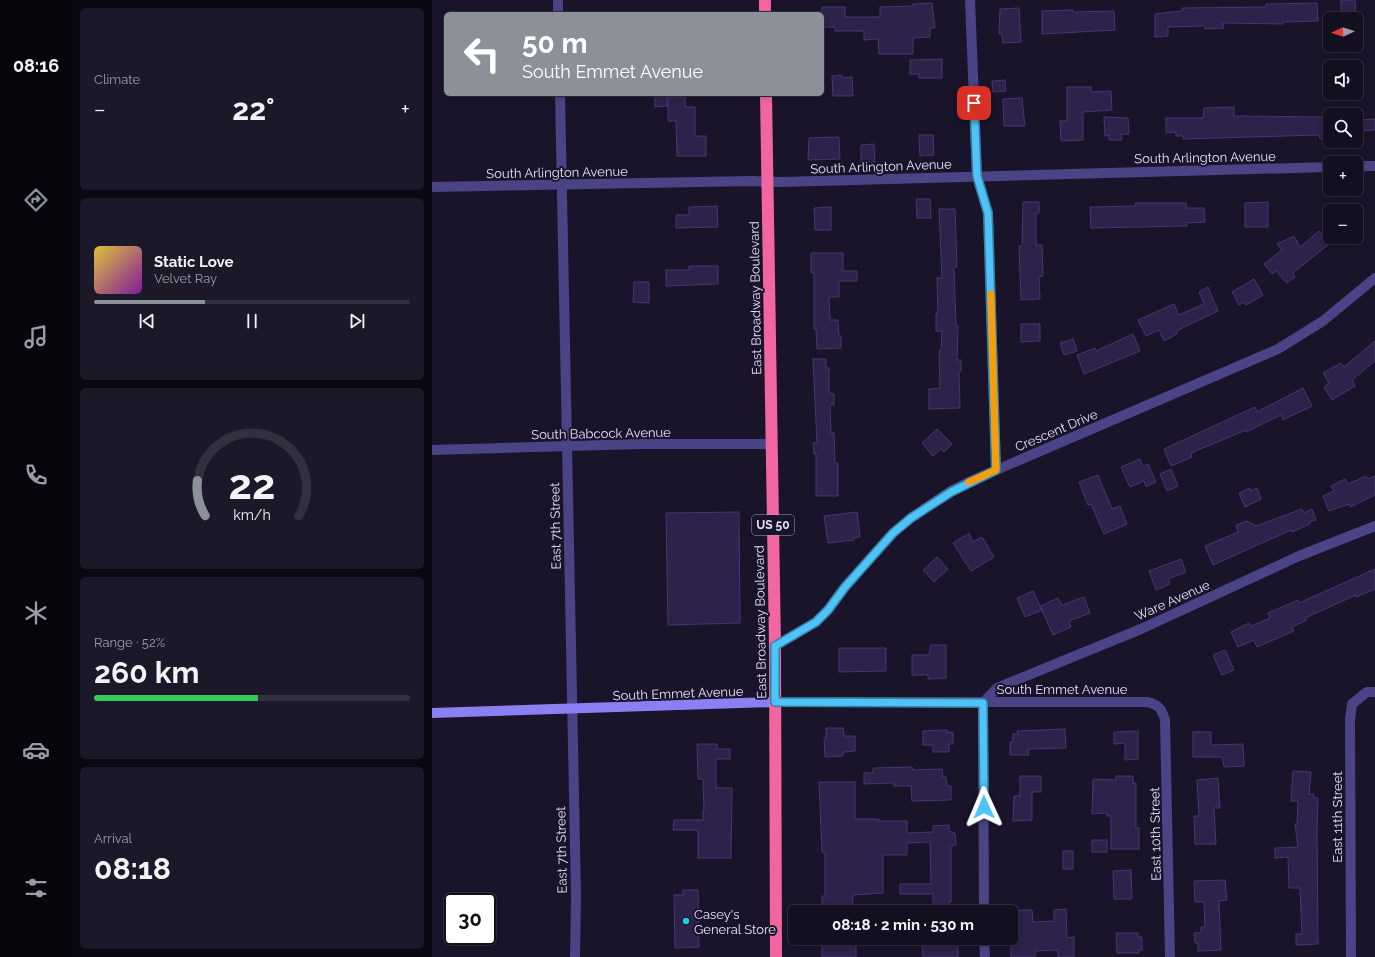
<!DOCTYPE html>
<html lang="en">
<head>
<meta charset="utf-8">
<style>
	:root { --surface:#130f20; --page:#1c1829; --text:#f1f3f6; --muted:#9d9ca5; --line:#322f3e; --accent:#8c9099 }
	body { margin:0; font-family:Raleway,sans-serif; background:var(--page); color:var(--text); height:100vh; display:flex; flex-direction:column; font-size:15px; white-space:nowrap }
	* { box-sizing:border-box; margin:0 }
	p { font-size:13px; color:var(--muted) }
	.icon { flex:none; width:22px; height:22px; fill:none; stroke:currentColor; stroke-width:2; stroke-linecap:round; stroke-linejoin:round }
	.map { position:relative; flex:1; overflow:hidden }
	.panel { display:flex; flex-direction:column; gap:8px; padding:8px; background:#0a0812; width:360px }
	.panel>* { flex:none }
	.hud { position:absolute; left:12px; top:12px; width:380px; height:84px; border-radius:6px; box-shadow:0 2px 6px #0003,0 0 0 1px var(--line); background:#8c9099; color:#fff; overflow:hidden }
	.needle { width:26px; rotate:267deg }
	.tools { position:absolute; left:891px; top:12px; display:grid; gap:8px }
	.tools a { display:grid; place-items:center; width:40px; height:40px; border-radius:6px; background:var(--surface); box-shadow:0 2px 6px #0003,0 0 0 1px var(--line); font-size:20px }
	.speed { position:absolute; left:12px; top:893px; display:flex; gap:8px; font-size:20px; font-weight:700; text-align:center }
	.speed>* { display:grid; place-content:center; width:52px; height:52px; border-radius:50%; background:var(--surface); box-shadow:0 2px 6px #0003,0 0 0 1px var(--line); line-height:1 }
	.speed .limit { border:2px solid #111; border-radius:6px; background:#fff; color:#111 }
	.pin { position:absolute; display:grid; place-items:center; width:34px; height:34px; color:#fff; margin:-17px; border-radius:8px; box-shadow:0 2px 6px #0006 }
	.me { position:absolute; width:44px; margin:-22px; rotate:359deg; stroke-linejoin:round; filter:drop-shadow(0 0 3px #0008) }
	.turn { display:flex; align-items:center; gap:14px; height:84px; padding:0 12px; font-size:18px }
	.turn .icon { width:52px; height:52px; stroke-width:2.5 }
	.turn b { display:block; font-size:28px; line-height:34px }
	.big { font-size:30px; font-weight:700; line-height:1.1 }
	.panel .card { flex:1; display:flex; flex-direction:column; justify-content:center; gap:6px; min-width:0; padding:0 14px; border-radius:6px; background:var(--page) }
	.panel .dial { align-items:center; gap:0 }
	.dial svg { height:104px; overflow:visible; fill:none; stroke:var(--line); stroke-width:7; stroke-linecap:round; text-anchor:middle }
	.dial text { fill:var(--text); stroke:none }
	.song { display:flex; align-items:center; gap:12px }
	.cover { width:48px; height:48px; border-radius:6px; background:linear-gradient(135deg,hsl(50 70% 55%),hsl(290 70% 35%)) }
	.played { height:4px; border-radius:2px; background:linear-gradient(90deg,var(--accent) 35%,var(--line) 35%) }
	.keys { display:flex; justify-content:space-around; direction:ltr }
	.heat { display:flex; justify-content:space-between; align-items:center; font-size:22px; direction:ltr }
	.charge { height:6px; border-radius:3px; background:linear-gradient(90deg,#34c759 52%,var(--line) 0) }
	.trip { position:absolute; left:356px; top:905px; width:230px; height:40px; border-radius:6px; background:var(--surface); box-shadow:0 2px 6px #0003,0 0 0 1px var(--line); font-weight:700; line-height:40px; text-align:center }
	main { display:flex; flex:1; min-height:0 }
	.dock { display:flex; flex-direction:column; width:72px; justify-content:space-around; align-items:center; background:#08060d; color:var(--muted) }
	.dock .icon { width:28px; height:28px }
	.dock .selected { color:var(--accent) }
	.dock b { font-size:18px; color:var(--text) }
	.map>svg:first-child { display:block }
</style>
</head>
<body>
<main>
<nav class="dock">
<b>08:16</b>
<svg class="icon selected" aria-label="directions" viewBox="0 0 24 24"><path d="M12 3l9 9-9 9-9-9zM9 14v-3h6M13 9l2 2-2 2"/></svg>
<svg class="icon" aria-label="music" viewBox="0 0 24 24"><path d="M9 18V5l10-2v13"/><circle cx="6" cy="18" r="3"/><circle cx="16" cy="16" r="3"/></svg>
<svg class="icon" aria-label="phone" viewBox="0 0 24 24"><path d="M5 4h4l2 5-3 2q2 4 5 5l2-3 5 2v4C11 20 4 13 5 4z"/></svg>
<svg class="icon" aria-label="climate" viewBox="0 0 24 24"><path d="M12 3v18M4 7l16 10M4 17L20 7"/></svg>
<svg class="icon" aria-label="car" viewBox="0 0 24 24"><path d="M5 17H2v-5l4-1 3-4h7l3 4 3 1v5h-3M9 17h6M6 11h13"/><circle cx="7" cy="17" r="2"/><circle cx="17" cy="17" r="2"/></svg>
<svg class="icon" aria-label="filters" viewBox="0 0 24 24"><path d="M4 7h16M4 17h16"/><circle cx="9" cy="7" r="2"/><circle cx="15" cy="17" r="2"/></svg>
</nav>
<section class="panel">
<div class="card"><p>Climate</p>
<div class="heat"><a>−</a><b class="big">22°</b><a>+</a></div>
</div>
<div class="card">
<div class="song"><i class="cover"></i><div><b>Static Love</b><p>Velvet Ray</p></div></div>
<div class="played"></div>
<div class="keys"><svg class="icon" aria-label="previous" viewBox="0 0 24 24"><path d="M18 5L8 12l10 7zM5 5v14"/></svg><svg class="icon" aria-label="pause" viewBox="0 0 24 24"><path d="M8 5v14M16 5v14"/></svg><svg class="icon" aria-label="next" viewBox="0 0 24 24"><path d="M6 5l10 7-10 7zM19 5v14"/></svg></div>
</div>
<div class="card dial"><svg viewBox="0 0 100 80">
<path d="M14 69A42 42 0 1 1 86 69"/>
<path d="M14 69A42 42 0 0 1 8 42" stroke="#8c9099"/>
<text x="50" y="56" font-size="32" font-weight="700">22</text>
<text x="50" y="72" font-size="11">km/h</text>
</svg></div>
<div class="card"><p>Range · 52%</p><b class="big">260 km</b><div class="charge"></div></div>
<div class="card"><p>Arrival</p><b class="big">08:18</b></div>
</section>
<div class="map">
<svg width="943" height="957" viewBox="0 0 943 957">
	<rect width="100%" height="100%" fill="#19142a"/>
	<g fill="#2c224a" stroke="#463673">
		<path d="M909 0H923L924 19H909Z"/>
		<path d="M500 3 503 28H498V37L481 38V54H447L446 39 432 40V31H403V27H390V7H413V17H448V7L481 6V4Z"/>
		<path d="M885 3 886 21 851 22V24L791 23 792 28 773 29 772 26 736 27V36L723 37V14L750 11V8L834 7V4Z"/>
		<path d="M587 8 589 42 571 43 570 34H567L568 9Z"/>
		<path d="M641 10V12L682 11 683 30 610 34V11Z"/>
		<path d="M510 59V78H487V74H478V60Z"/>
		<path d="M410 75V78L420 77 421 96H401L400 76Z"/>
		<path d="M573 80 574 91 561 92 560 81Z"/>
		<path d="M635 87H659V92L679 91 680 110 651 112V140L629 141 628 121H635Z"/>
		<path d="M223 94H235V106L223 107Z"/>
		<path d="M236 97H253V107H263V136H274V156H245L244 121H236Z"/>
		<path d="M590 98 593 126H572L571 99Z"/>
		<path d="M802 107V116L898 117V139H888L887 135 751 139V136H744V132L734 133V118H771L772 108Z"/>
		<path d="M672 117 696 118 697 134H689L690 140H677V135L673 136Z"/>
		<path d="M943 119V130L924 131V120Z"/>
		<path d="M487 135H501L502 155 488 156Z"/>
		<path d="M407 137 408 159 376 160 377 138Z"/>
		<path d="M442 144 443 163 429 164V145Z"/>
		<path d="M484 199H498L499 218H485Z"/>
		<path d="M591 202H607V213H604V245H610L611 276 607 277 608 299 589 300 587 246H590Z"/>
		<path d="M836 202V227H813V203Z"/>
		<path d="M703 203H754V208H772L773 222 754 223 755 226 659 228 658 207 703 206Z"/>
		<path d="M285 206 286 227 244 228V215H257V207Z"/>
		<path d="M399 207V230H383L382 208Z"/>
		<path d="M507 209H523L525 267H522L524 326H526L525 360H529V371H527L528 408 497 409V389L508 388 507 351H509L510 331H504V313H506L505 278H510Z"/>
		<path d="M887 231 897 244 861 273 863 277 855 283 844 271 840 274 832 264 850 250 845 244 862 236 868 247Z"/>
		<path d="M379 253H411V271H425V281H407V297H397L398 320H406L407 336H409V348L385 349 384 329H382V273H379Z"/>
		<path d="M257 266H286V284L234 286V270H257Z"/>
		<path d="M822 279 831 295 814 305 812 302 807 305 800 292Z"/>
		<path d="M202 282H217V303L201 302Z"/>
		<path d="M776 287 786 311 752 327 744 332 745 334 732 341 727 330 714 336 706 320 742 304 747 315 772 304 767 292Z"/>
		<path d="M589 324H608V341L589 342Z"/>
		<path d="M701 334 708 351 652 374 645 355 663 348 664 351Z"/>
		<path d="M641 339 645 351 632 355 628 343Z"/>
		<path d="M943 341V361L920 380 923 386 900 400 892 387 897 383 891 373 909 363 912 367Z"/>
		<path d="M381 359H394V368H397V393L402 394V405H398L399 433 402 432 403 463H406V496H384V454H382L381 443H385Z"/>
		<path d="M871 388 880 406 851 420 849 415 814 432V430L759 453 760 457 739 466 732 449 823 407 825 412Z"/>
		<path d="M505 429 520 444 512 452 509 449 501 456 490 443Z"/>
		<path d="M708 459 711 467 716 464 724 482 714 487 712 481 698 487 689 467Z"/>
		<path d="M739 469 746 486 735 491 728 474Z"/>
		<path d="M666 475 680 509 688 506 695 524 672 534 659 504 656 505 647 482Z"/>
		<path d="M934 476 936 479 943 476V495L918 507 917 504 897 511 891 496 902 491 899 486 913 479 916 484Z"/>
		<path d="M818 488 819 491 825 488 829 499 813 507 807 493Z"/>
		<path d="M870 509 872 513 880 509 884 520 877 522 878 524 860 532 859 530 781 565 773 546 806 532 804 525 815 521 824 526Z"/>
		<path d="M307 512 308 623 236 625 234 513Z"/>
		<path d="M425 512 428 537 422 538V540L396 543 392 516Z"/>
		<path d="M537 533 541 542 550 537 562 557 539 571 521 543Z"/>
		<path d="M505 557 516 569 502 582 491 570Z"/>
		<path d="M749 559 754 572 736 579 738 584 724 590 717 571Z"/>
		<path d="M943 569V589L924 597V595L873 618 875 620 860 627 862 631 825 647 822 640 806 647 799 632 817 623 819 626 838 618 836 613 866 600 867 603Z"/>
		<path d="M601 591 610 610 593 617 585 598Z"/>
		<path d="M652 597 658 613 637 621 639 627 621 635 608 606 626 598 630 605Z"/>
		<path d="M499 645H514V678L496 679V675H480V655H497Z"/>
		<path d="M407 648H454V671L407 672Z"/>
		<path d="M793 650 802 670 790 675 781 655Z"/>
		<path d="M394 728H411L412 736H423V751L411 752V756L393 757 392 738H394Z"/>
		<path d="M633 729 634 748 596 749 597 755H578V742H581V734H586L585 731Z"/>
		<path d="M515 730 516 733 521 732V744H517V752H501V745H491V731Z"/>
		<path d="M706 731V759L693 760V743L682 744V732Z"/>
		<path d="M761 732H779V745L811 744 812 766 792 767 790 757H761Z"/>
		<path d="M265 744H285V749H298V759H284V788H300L299 858H266V830H241L242 820H271V810H272L271 779H266Z"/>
		<path d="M480 767 481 770 510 769 511 777H514L515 786H519V800L480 801 479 786H462V783L432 784V773H441V768Z"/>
		<path d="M861 771 879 772 877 794H882L881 797 886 798 885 827 886 944 864 945V934H870L868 888H857L856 857 843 858V848L866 847 863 824H865L866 801H859Z"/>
		<path d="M588 776H609V792H600V820L581 821 582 796H588Z"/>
		<path d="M684 776H701V784L704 783V828H707V849H679V816H675V813L660 814 661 779 684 780Z"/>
		<path d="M786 778 788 808H782L784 844H763L762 816H767L765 780Z"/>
		<path d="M387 782H423V819H447V821H475V833L501 832V826L517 825V831L523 833 524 845H521L519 848V902H517V911H501V894H468V884H499L498 842 475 843V855H451V893L421 895 420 912H390V896H393V853L390 852Z"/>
		<rect x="660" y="840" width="15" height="12"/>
		<rect x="631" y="851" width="10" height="18"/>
		<path d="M699 870 700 899H682L681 871Z"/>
		<path d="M793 880 795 900 787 901 789 950 766 951V943H763L762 933H769V927H773L772 902H763L762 881Z"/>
		<path d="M251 890H266L267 947 243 948 242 895H251Z"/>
		<path d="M634 909 635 938 642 937V957H626V950L603 951V957H579V939H584L583 910H600L601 922 622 921V910Z"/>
		<path d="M684 933H706V937H710V950H707V953H685Z"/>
		<path d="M490 938H526V957H491Z"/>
		<rect x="390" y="943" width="34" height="14"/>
	</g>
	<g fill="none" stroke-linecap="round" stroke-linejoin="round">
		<g stroke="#4a4385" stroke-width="10">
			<path d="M126 0V14"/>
			<path d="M538 0 545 176 556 213 564 470"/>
			<path d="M128 94 144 896 143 957"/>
			<path d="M924 166H943"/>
			<path d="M0 187 321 181 349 182 898 167"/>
			<path d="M0 450 207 444H339"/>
			<path d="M343 646 384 622 396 610 413 587 461 533 479 518 519 491 541 480 846 349 891 321 943 278"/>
			<path d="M343 702H715C726 704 730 709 733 720L738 957"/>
			<path d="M552 912 551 703 565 688 709 629 867 556 943 526"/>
			<path d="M552 938 553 957"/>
			<path d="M919 957 918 720 920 704 935 692H943"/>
		</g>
		<path stroke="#8a80f3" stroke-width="10" d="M0 713 343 702"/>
		<g stroke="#f166a0" stroke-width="12">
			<path d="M333 0V14"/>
			<path d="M334 94 343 646 344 957"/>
		</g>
	</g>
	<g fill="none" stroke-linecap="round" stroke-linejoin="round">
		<g stroke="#337fa1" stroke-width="10">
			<path id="route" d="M542 103 545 176 556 213 564 470 519 492 479 518 461 533 413 587 396 610 384 622 343 646V702L551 703 552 807"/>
		</g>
		<use href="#route" stroke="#4fc3f7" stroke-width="7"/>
		<path stroke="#f59e0b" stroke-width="7" d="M537 482 564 470 559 294"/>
	</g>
	<circle fill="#1ec9eb" stroke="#19142a" stroke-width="1.5" cx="254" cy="921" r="4"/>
	<g text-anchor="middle" stroke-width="4" stroke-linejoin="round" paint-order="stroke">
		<rect fill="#19142a" stroke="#a8a3bd" stroke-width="1" x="320" y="515" width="42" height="20" rx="3"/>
		<g font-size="12" font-weight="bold" fill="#e5e0fc">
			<text x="341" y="529">US 50</text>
		</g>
		<g font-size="13" fill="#e5e0fc" stroke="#19142a">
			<text transform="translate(773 157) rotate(-1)" y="5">South Arlington Avenue</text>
			<text transform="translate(449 166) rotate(-2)" y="5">South Arlington Avenue</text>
			<text transform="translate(125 172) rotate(-1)" y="5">South Arlington Avenue</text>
			<text transform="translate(323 298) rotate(-91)" y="5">East Broadway Boulevard</text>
			<text transform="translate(624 430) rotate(-23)" y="5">Crescent Drive</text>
			<text transform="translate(169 433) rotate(-1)" y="5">South Babcock Avenue</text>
			<text transform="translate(123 526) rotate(-91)" y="5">East 7th Street</text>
			<text transform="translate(740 600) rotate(-24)" y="5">Ware Avenue</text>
			<text transform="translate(328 622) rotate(-91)" y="5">East Broadway Boulevard</text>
			<text x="630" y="694">South Emmet Avenue</text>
			<text transform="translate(246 693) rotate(-2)" y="5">South Emmet Avenue</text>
			<text transform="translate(905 817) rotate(-90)" y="5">East 11th Street</text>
			<text transform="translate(723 834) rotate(-91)" y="5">East 10th Street</text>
			<text transform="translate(129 850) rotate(-91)" y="5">East 7th Street</text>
		</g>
		<g font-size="13" fill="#e5e0fc" stroke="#19142a" text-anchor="start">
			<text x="262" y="919">Casey's<tspan x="262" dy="15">General Store</tspan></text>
		</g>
	</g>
</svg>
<div class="tools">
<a><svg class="needle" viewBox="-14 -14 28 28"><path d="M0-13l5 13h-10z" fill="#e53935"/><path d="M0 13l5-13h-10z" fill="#9d9ca5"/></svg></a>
<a><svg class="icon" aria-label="sound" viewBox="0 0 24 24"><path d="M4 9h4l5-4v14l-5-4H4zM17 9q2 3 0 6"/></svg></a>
<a><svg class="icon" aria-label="search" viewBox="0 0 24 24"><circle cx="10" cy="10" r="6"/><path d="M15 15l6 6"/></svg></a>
<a>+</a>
<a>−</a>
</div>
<div class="speed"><div class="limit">30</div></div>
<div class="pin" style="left:542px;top:103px;background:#d93025"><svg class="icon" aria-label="arrive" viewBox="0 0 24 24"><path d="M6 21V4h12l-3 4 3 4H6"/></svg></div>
<svg class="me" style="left:552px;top:807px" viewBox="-20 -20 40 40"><path d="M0-17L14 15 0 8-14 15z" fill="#4fc3f7" stroke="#fff" stroke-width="4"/></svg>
<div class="trip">08:18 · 2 min · 530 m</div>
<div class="hud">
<div class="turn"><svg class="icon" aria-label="left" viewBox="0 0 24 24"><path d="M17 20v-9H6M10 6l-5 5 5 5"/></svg><div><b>50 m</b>South Emmet Avenue</div></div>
</div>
</div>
</main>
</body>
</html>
